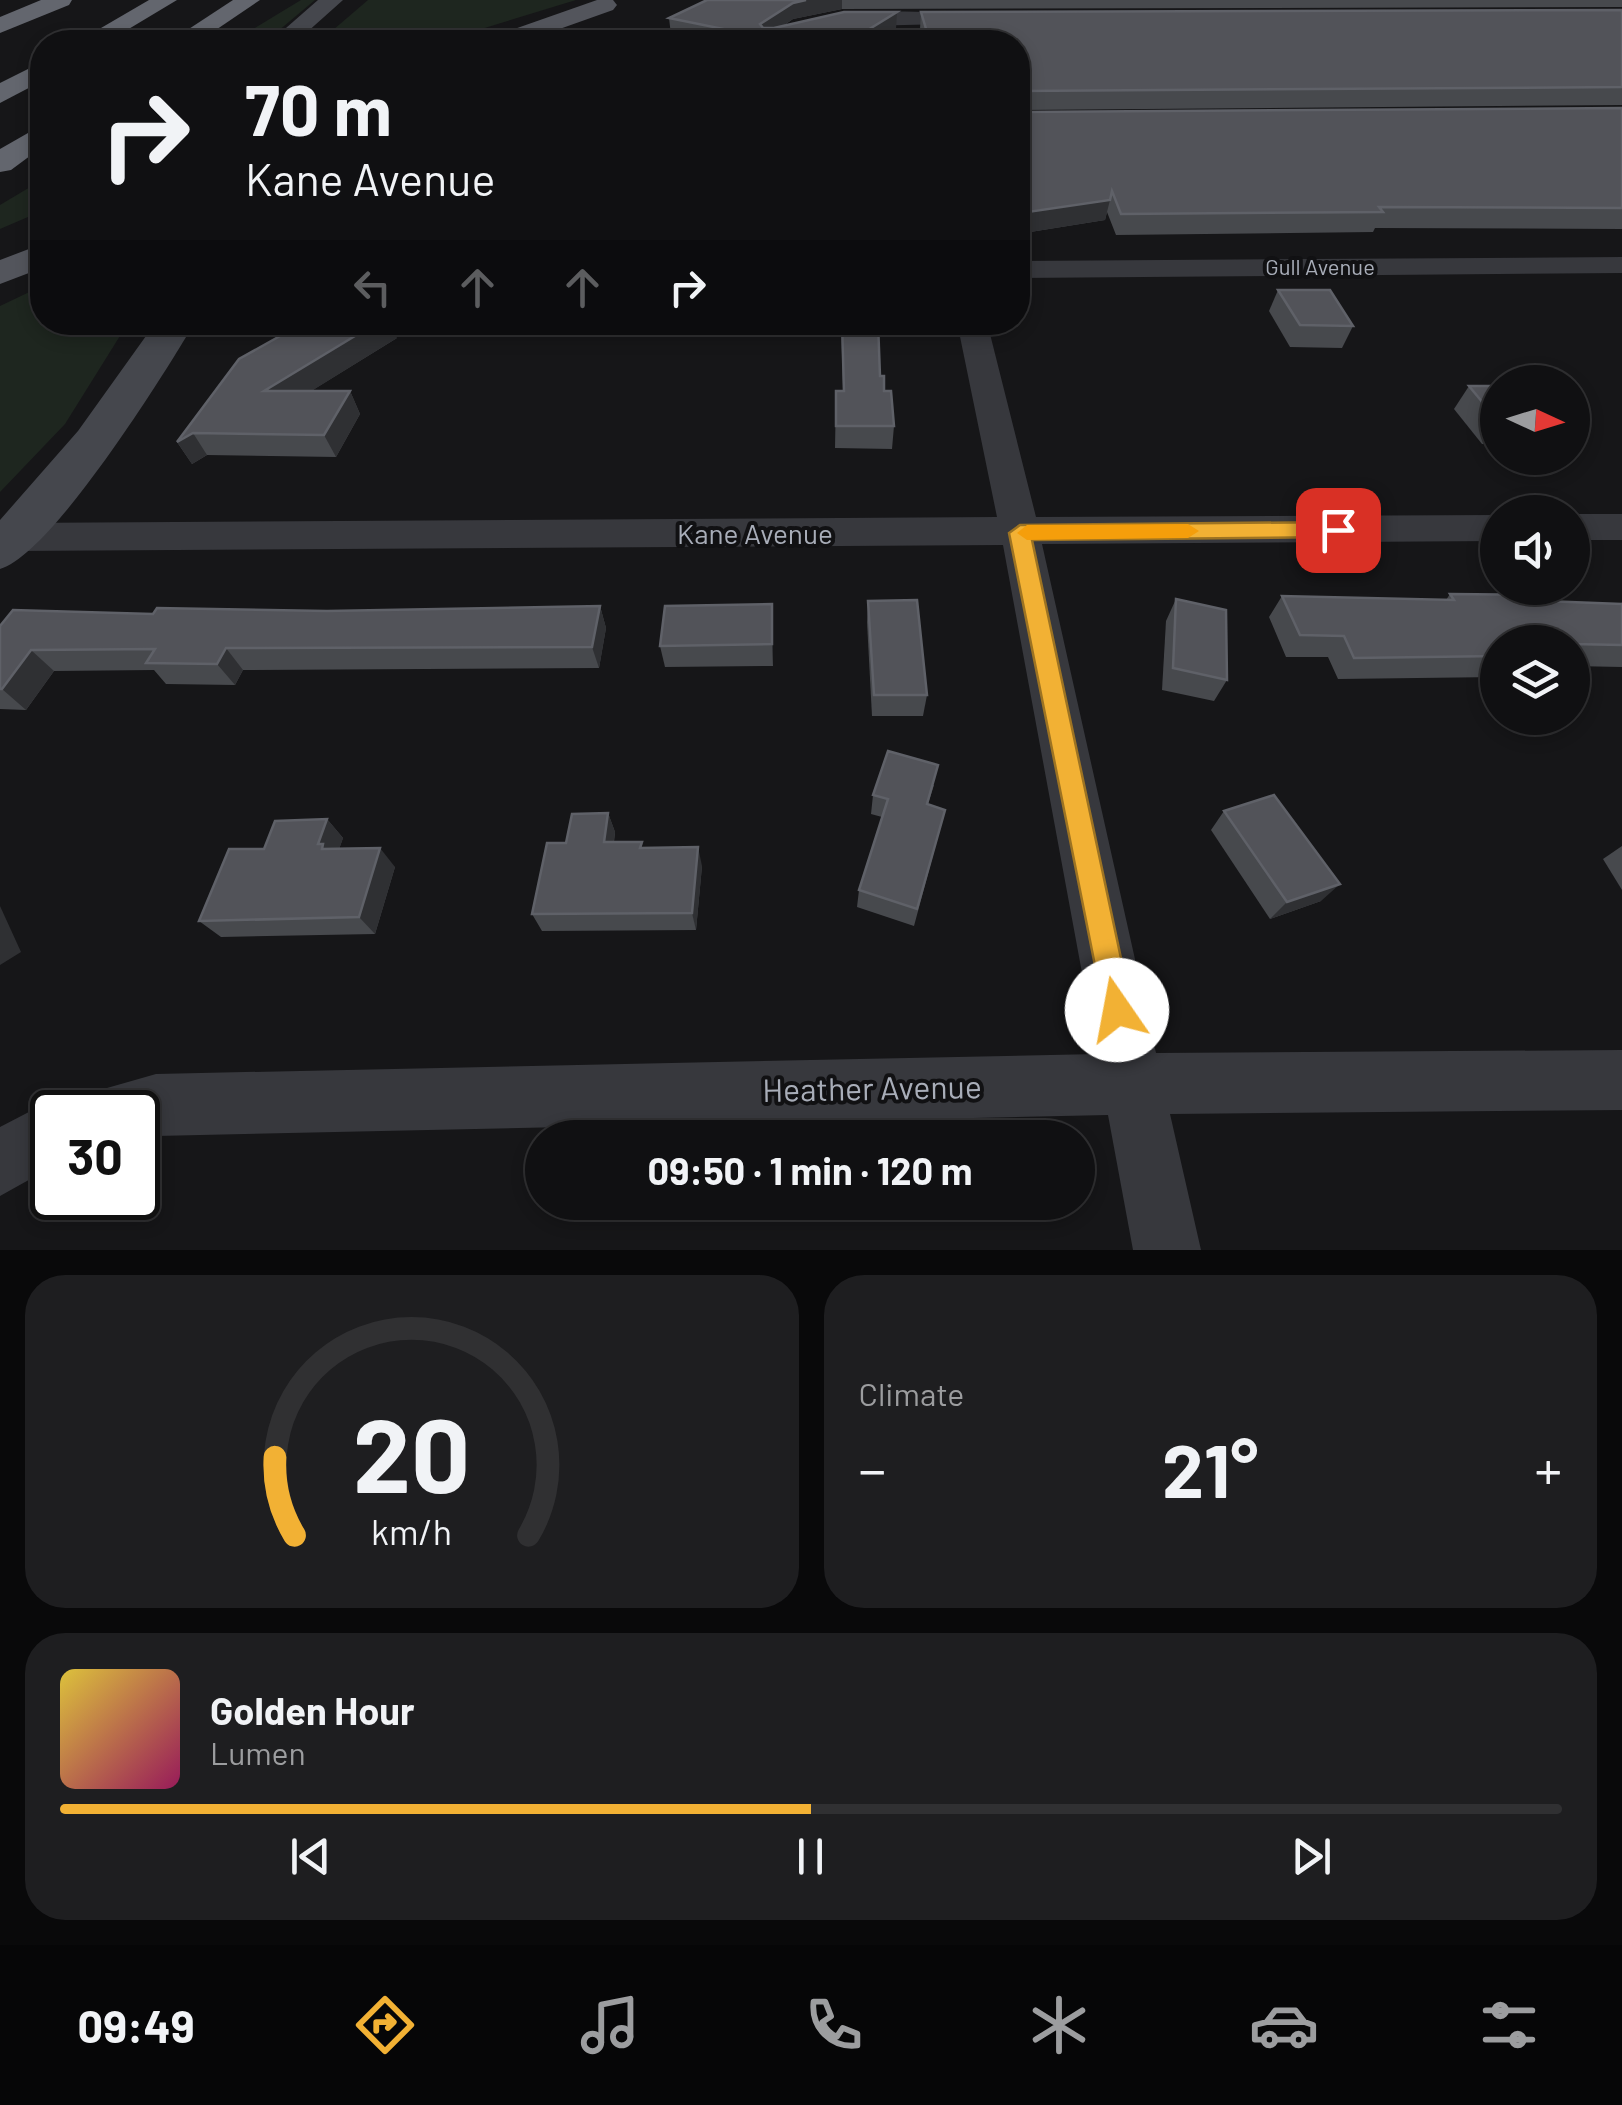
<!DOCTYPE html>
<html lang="en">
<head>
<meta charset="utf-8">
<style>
	:root { --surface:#101012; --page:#1e1e20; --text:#f1f3f6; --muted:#9c9d9f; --line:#303032; --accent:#f2b134 }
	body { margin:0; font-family:Barlow,sans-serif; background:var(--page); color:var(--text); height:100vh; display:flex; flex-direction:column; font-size:38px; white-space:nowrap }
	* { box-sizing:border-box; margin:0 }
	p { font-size:32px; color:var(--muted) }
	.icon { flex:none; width:55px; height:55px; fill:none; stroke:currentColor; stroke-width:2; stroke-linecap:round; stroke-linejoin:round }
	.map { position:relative; height:1250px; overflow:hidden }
	.side { display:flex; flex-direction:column; gap:25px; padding:25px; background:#09090a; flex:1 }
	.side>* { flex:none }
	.guide { position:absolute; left:30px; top:30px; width:1000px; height:305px; border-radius:40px; box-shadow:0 5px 15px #0003,0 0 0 2px var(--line); background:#101012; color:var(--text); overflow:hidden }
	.needle { width:65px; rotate:94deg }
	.controls { position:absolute; left:1480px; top:365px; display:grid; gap:20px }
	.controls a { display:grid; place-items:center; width:110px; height:110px; border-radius:50%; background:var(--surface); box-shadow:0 5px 15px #0003,0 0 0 2px var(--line); font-size:50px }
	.speed { position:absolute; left:30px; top:1090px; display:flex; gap:20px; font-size:50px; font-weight:700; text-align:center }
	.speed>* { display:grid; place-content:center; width:130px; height:130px; border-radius:50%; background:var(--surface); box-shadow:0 5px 15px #0003,0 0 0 2px var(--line); line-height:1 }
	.speed .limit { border:5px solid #111; border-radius:15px; background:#fff; color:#111 }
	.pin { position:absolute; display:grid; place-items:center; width:85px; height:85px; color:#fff; margin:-42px; border-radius:20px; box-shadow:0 5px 15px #0006 }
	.me { position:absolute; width:110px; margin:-55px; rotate:348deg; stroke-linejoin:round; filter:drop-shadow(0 0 8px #0008) }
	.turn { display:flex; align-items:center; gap:35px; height:210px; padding:0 50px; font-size:45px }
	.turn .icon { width:130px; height:130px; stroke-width:2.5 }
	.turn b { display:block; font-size:70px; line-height:85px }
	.lanes { display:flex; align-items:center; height:95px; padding:0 50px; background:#0003; justify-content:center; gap:50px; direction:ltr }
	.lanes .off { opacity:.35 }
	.big { font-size:75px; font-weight:700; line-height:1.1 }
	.side .card { flex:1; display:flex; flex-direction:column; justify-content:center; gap:15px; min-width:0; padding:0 35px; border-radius:40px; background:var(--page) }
	.side .dial { align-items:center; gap:0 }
	.dial svg { height:260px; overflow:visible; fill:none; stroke:var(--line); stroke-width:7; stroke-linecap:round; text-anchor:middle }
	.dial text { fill:var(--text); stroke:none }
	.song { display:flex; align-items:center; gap:30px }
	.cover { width:120px; height:120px; border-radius:15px; background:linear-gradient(135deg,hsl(50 70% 55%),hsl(330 70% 35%)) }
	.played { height:10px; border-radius:5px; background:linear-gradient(90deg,var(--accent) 50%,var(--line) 50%) }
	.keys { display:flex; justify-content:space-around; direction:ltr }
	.heat { display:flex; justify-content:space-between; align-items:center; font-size:55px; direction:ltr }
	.side .tiles { flex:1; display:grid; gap:25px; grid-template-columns:1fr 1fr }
	.card:last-child { grid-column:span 2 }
	.trip { position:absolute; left:525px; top:1120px; width:570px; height:100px; border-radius:50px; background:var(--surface); box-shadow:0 5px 15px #0003,0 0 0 2px var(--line); font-weight:700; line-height:100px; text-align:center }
	.dock { display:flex; height:160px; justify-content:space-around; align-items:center; background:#060607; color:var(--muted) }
	.dock .icon { width:70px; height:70px }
	.dock .current { color:var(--accent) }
	.dock b { font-size:45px; color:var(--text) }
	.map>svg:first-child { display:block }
</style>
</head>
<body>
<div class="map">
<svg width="1622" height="1250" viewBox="0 0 1622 1250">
	<rect width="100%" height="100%" fill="#161618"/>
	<g fill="#1e261f">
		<path d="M301 0H315L265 42H232Z"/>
		<path d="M368 0H576L439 42H319Z"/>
		<path d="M42 180V211L0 229V205Z"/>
		<path d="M42 286V322L128 323 65 424 0 492V306Z"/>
	</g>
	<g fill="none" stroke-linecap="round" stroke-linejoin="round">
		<g fill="#37383d" fill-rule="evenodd">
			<path d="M979 13 986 15V23L824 27 787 42H764C806 0 922 14 979 13Z"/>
			<path d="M1622 257V273L1018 278V261Z"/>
			<path d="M957 322H987L1036 517 1498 515V541L1042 544 1156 1053 1622 1050V1110L1170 1114 1201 1250H1133L1108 1115 156 1136 138 1140V1112H91L100 1090 156 1074 1097 1054 1003 545 13 551 0 547V527L13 523 997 517Z"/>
			<rect x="1572" y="514" width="50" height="26"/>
			<path d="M52 1100 76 1112H52V1167L0 1196V1127Z"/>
		</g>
		<g fill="#45474d" fill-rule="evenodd">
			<path d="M318 0H343L296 42H270Z"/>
			<path d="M156 322H195C164 375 52 554 0 569V520L78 431Z"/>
		</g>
		<g fill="#53555c" fill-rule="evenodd">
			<path d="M597 0H613L617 5 613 10 523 42H488L492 37Z"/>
			<path d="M42 244V268L0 284V260Z"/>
		</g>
		<g fill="#63666e" fill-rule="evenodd">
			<path d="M41 0H72L69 5 0 33V17Z"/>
			<path d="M149 0H177L107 42H77Z"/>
			<path d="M233 0H260L198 42H169Z"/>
			<path d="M42 62V81L0 103V83Z"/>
			<path d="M42 125V147L11 170 0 172V149Z"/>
		</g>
	</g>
	<g fill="#47494d">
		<path d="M707 0H1622V7L842 9 793 19 783 26 896 29 874 42H706L671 35 669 18Z"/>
		<path d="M1622 10V105L1021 110V112L1622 108V229L1375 228 1373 232 1116 235 1107 212 1105 220 1024 233 1018 226V96V98L1019 92H1018V42H924L920 29 921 12Z"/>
		<path d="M1278 290 1353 326 1342 348 1290 347 1269 311Z"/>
		<path d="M841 322H878L880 376 894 426 892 449 835 448 836 391H843Z"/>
		<path d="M397 338 311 391H350L360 414 336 457 207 455 192 464 177 442 239 359Z"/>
		<path d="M1469 386H1498V444H1482L1454 409Z"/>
		<path d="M1450 594 1544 601 1621 604 1622 602V667L1572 666V642H1498V677L1338 679 1328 657H1286L1269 617 1282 596 1446 600Z"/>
		<path d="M1176 599 1227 680 1214 701 1162 690 1166 621Z"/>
		<path d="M868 601 927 695 923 716H872L867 622Z"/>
		<path d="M772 604 773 666 665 667 660 646Z"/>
		<path d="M600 606 606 628 599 668 243 670 235 685 166 684 154 670 54 671 26 710 0 709V626L153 614Z"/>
		<path d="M934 785 928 804 940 829 914 926 857 907 859 890 882 817 871 814 873 795Z"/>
		<path d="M1224 811 1321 901 1270 919 1211 830Z"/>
		<path d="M608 813 615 832 614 842 644 848 702 866 696 930 542 931 532 914Z"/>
		<path d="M327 819 343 838 339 849 395 867 375 934 221 937 199 921Z"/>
		<path d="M1622 846V890L1603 859Z"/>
	</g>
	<g fill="#2f3033">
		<path d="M806 0H842V9L793 19 765 38 760 24 793 3Z"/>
		<path d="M897 12 896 29 874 42H850V41Z"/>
		<path d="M1110 200 1105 220 1024 233 1028 212Z"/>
		<path d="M378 322H391L397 338 276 413 264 391Z"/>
		<path d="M350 391 360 414 336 457 324 435Z"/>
		<path d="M193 433 207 455 192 464 177 442Z"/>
		<path d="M772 604 773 626V666L772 644Z"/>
		<path d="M600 606 606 628 599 668 592 647Z"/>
		<path d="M226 648 243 670 235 685 217 664Z"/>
		<path d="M31 650 54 671 26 710 2 689Z"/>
		<path d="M608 813 615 832 611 860 604 842Z"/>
		<path d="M327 819 343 838 336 858 339 868 318 844Z"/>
		<path d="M698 847 702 866 696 930 692 913Z"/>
		<path d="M380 848 395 867 375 934 359 917Z"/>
		<path d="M1340 884 1321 901 1270 919 1287 902Z"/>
		<path d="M0 906 21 952 0 965Z"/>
	</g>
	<g fill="#525359" stroke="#5f6168" stroke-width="2.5">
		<path d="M707 0H806L793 3 760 24 763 28H774L844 12H897L850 41V42H787L669 18Z"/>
		<path d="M1622 10V87L1019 91 1027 73H1018V42H930L921 12Z"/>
		<path d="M1018 96 1021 112 1622 108V208L1379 207 1383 212 1121 214 1112 191 1110 200 1028 212 1018 202Z"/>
		<path d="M1278 290H1330L1353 326 1300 325Z"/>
		<path d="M305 322H378L264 391H350L324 435 193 433 177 442 239 359Z"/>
		<path d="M842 322H878L880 376H884V391H891L894 426H836V391H844Z"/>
		<path d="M1469 386H1498V421Z"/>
		<path d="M1450 594 1540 595 1544 601 1622 604V645L1572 644V642H1498V656L1354 658 1344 636 1300 635 1282 596 1454 600Z"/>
		<path d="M1176 599 1226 610 1227 680 1173 668Z"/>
		<path d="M917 600 927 695H874L868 601Z"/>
		<path d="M772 604V644L660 646 665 606Z"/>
		<path d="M600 606 592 647 226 648 217 664 146 663 155 649 31 650 2 689H0V626L13 610 153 614 157 608 327 611Z"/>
		<path d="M888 751 938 765 927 804 945 810 917 909 859 890 888 799 873 795Z"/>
		<path d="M1274 795 1340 884 1287 902 1224 811Z"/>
		<path d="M608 813 604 842H642L640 848 698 847 692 913 532 914 547 843H566L572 814Z"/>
		<path d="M327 819 318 844H323L322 849 380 848 359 917 199 921 229 849H264L275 821Z"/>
	</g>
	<path fill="#f2b134" stroke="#9d7322" stroke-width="2.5" d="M1338 522 1349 530 1338 537 1032 540 1132 1010 1128 1021 1117 1026 1106 1021 1009 533 1020 525Z"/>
	<path fill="#f59e0b" d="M1188 524 1199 531 1188 538 1027 540 1017 533 1027 525Z"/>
	<g text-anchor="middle" stroke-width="8" stroke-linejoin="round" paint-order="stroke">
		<g font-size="22" fill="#a8adb8" stroke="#111113">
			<text x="1320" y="275">Gull Avenue</text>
		</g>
		<g font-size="28" fill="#a8adb8" stroke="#111113">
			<text x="755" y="544">Kane Avenue</text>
		</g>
		<g font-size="32" fill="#a8adb8" stroke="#111113">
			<text transform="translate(872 1089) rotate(-1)" y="11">Heather Avenue</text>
		</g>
	</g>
</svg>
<div class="controls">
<a><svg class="needle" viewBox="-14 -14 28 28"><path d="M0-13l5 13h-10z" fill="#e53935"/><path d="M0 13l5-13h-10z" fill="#9c9d9f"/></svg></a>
<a><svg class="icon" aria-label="sound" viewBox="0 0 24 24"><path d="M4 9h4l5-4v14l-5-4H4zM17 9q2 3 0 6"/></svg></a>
<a><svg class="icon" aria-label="layers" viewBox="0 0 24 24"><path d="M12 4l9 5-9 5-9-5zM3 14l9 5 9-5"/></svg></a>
</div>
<div class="speed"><div class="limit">30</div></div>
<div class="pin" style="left:1338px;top:530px;background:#d93025"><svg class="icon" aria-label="arrive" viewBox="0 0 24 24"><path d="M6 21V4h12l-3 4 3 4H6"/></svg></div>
<svg class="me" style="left:1117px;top:1010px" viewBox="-20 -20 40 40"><circle r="19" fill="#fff"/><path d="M0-13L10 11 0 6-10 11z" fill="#f2b134"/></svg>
<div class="trip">09:50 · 1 min · 120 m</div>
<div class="guide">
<div class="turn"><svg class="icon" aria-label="right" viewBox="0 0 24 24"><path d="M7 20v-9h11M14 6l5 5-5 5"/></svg><div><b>70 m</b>Kane Avenue</div></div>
<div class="lanes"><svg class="icon off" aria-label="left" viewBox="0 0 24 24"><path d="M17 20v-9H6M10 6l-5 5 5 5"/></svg><svg class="icon off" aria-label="ahead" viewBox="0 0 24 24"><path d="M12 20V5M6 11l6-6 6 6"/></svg><svg class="icon off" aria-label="ahead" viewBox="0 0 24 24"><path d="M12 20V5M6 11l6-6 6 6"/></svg><svg class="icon" aria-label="right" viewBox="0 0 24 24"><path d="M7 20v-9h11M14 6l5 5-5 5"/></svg></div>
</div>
</div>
<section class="side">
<div class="tiles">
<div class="card dial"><svg viewBox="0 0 100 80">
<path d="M14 69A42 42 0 1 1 86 69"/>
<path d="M14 69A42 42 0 0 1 8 45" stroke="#f2b134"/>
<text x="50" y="56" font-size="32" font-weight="700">20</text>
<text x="50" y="72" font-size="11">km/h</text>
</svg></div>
<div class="card"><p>Climate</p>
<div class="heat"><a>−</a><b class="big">21°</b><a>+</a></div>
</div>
<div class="card">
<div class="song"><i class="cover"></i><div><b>Golden Hour</b><p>Lumen</p></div></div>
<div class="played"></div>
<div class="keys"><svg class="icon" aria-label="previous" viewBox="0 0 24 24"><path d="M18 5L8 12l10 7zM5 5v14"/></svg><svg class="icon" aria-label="pause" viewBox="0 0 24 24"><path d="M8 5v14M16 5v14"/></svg><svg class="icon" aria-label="next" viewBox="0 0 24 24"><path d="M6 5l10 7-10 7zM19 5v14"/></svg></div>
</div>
</div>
</section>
<nav class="dock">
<b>09:49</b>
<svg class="icon current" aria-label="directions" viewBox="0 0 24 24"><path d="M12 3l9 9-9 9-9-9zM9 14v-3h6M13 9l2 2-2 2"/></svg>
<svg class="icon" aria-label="music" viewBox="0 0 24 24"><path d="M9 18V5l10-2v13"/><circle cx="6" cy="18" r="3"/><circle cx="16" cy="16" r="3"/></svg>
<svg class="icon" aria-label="phone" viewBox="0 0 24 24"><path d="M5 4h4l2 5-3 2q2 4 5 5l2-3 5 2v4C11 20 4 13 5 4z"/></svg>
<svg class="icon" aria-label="climate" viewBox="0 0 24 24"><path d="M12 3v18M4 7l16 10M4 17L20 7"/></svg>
<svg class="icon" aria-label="car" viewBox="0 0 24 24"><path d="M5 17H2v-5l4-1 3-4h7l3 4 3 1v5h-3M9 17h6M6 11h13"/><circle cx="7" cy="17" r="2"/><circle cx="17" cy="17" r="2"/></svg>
<svg class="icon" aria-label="filters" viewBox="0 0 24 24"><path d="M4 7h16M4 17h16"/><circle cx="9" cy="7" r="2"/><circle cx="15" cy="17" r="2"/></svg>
</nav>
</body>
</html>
